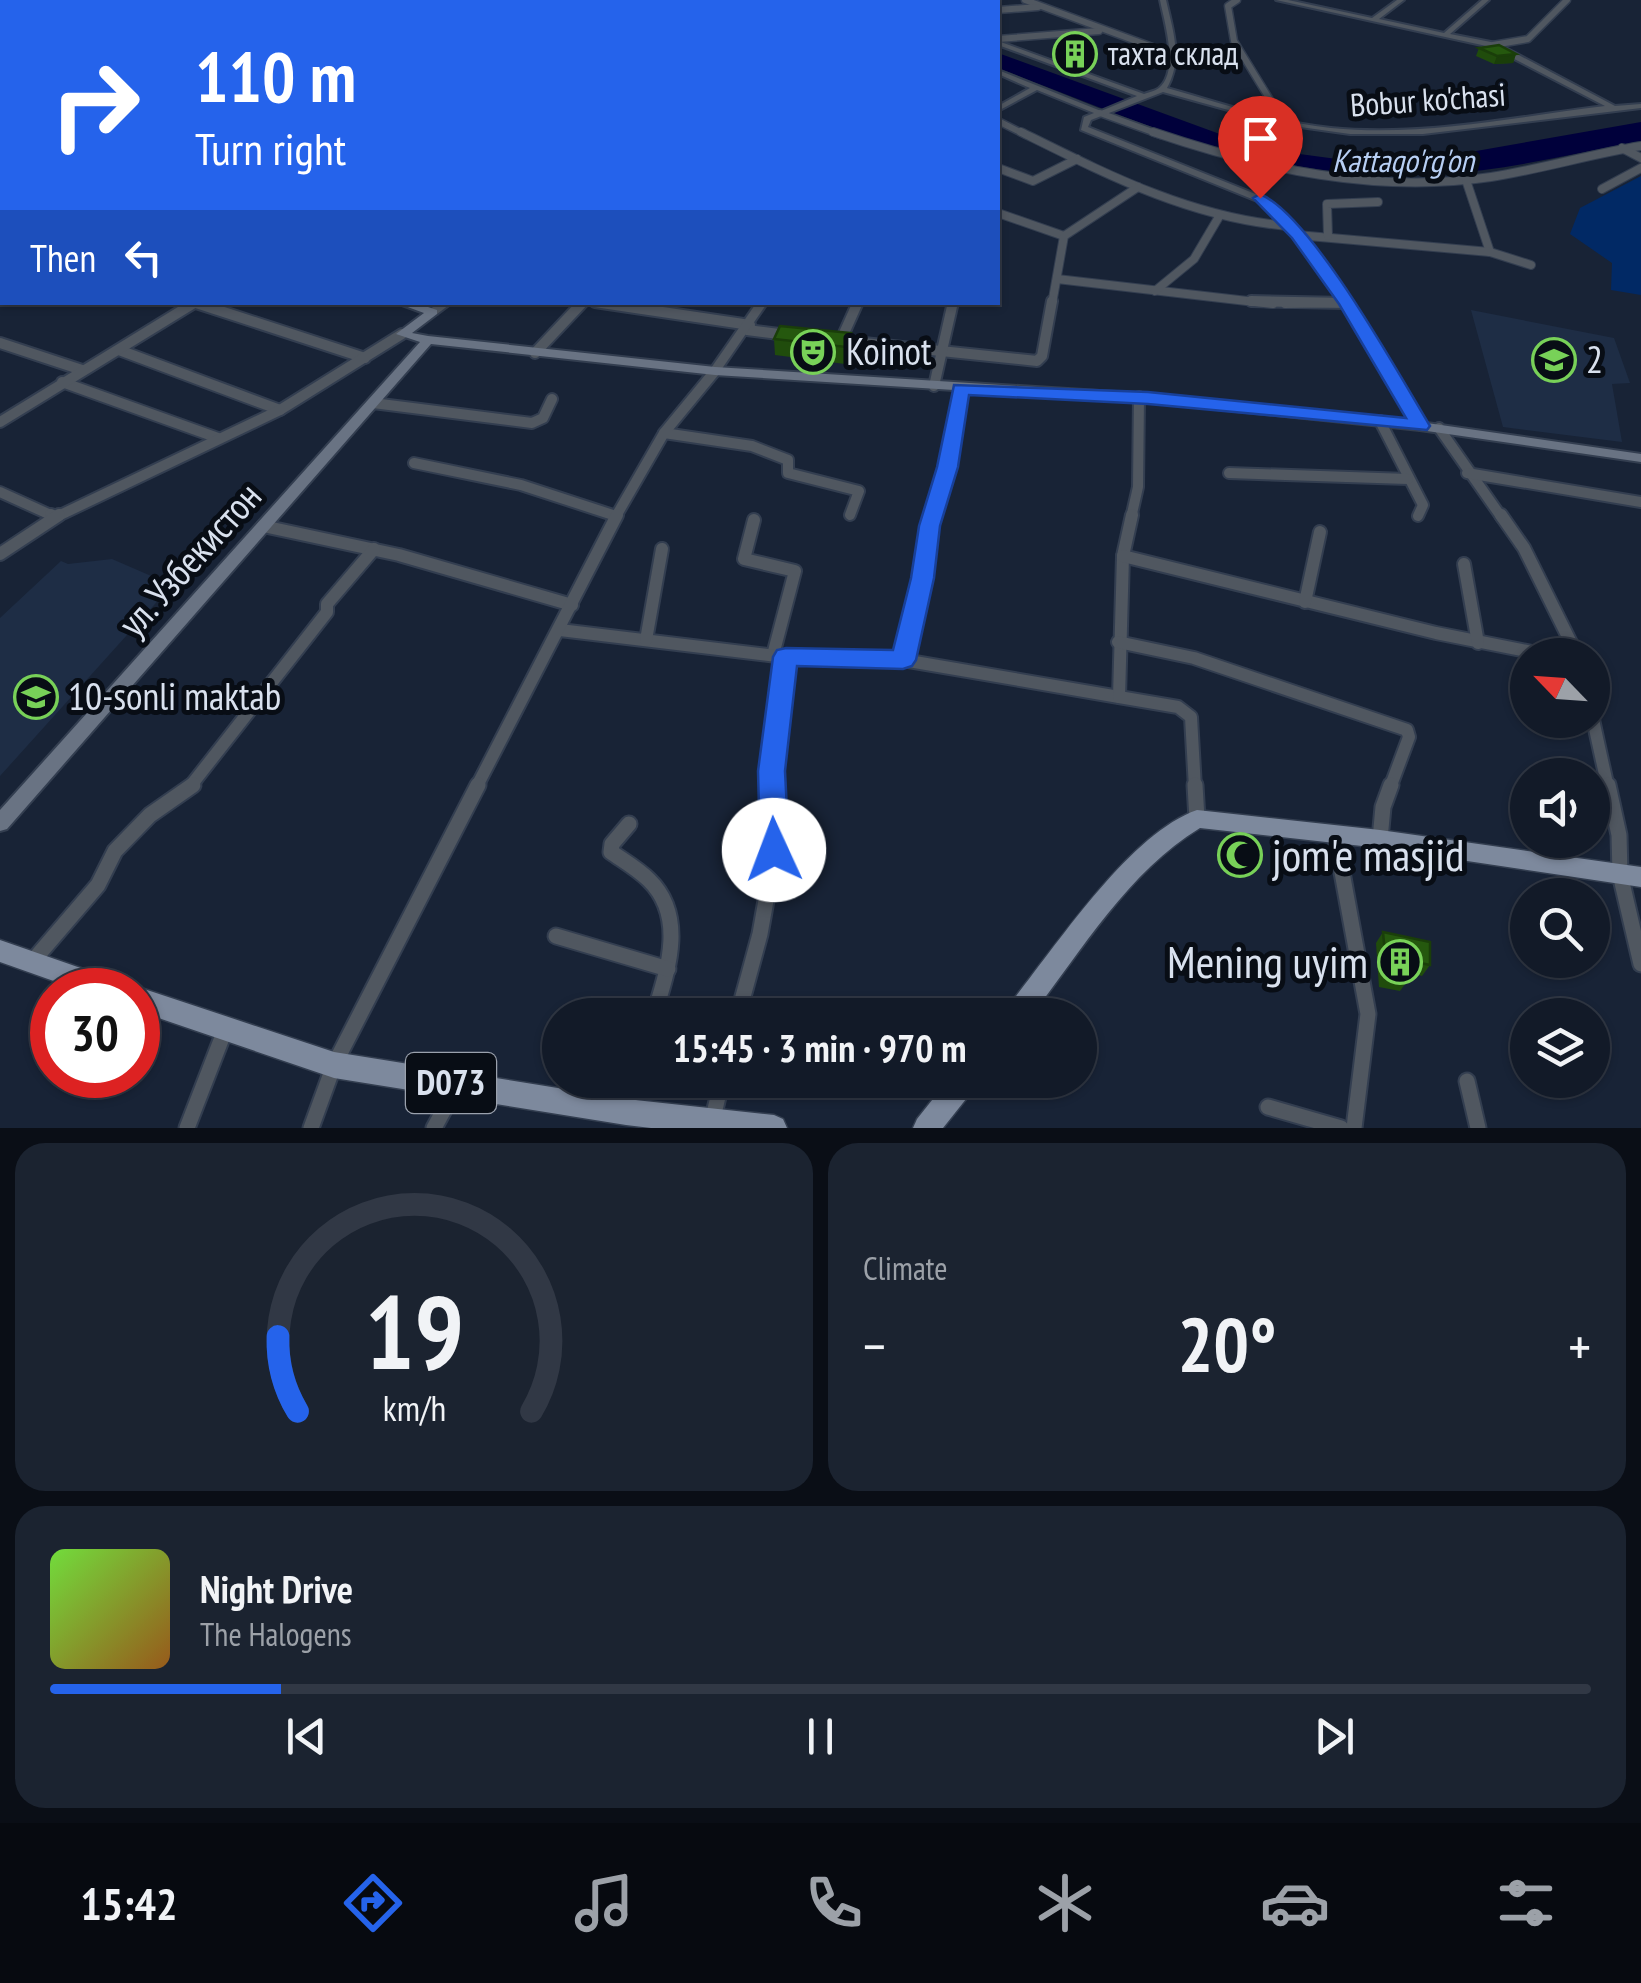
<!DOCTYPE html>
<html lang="en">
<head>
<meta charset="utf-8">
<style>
	:root { --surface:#121a28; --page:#1b2330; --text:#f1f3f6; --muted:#9ca1a8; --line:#313845; --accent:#2563eb }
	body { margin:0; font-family:"PT Sans Narrow",sans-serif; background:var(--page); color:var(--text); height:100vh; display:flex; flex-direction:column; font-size:38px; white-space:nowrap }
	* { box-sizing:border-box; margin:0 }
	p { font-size:32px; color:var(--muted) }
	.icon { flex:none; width:55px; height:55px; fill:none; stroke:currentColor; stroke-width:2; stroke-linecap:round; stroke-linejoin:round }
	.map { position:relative; height:1128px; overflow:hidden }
	.sheet { display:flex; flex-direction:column; gap:15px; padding:15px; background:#0a0e16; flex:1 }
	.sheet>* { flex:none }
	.guide { position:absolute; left:0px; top:0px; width:1000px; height:305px; box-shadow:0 2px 8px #0004,0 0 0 2px var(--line); background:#2563eb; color:#fff; overflow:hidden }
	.needle { width:65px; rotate:295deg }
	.controls { position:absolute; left:1510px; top:638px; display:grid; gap:20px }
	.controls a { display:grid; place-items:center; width:100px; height:100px; border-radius:50%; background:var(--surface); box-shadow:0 2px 8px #0004,0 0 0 2px var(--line); font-size:50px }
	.speed { position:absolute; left:30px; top:968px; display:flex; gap:20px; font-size:50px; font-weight:700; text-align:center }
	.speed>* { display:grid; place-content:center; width:130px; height:130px; border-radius:50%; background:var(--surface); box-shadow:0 2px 8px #0004,0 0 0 2px var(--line); line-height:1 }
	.speed .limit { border:15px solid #d22; background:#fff; color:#111 }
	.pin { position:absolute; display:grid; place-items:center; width:85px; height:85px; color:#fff; margin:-102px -42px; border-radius:50% 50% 50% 0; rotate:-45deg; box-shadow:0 0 10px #0007 }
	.pin .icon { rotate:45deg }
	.me { position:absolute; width:110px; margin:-55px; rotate:358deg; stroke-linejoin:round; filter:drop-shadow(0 0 8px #0008) }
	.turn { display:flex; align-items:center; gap:35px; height:210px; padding:0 30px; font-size:45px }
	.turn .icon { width:130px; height:130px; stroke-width:2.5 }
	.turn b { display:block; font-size:70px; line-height:85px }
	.then { display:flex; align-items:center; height:95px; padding:0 30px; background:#0003; gap:20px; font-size:38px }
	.big { font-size:75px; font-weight:800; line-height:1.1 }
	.sheet .tile { flex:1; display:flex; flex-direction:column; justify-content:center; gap:15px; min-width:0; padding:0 35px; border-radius:30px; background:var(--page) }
	.sheet .dial { align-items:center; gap:0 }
	.dial svg { height:260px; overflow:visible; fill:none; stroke:var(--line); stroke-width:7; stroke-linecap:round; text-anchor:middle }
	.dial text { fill:var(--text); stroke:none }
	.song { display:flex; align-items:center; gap:30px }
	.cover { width:120px; height:120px; border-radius:15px; background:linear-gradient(135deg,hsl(100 70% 55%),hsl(30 70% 35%)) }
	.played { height:10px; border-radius:5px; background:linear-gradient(90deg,var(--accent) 15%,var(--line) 15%) }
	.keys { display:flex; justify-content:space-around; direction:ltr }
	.heat { display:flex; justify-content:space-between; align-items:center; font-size:55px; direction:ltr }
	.sheet .tiles { flex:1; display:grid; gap:15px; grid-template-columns:1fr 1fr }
	.tile:last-child { grid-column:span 2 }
	.trip { position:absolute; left:542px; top:998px; width:555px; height:100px; border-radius:50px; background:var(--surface); box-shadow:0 2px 8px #0004,0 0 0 2px var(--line); font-weight:800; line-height:100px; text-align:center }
	.menu { display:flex; height:160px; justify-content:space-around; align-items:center; background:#070a10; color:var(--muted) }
	.menu .icon { width:70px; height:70px }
	.menu .active { color:var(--accent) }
	.menu b { font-size:45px; color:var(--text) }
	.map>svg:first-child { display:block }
</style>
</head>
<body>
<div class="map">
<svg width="1641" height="1128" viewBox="0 0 1641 1128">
	<rect width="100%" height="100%" fill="#182336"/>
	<g fill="#1e2d45">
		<path d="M1471 310 1614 338 1630 383 1612 384 1622 442 1503 427Z"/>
		<path d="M112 559 172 585 0 776V618L61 561 68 564Z"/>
	</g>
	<path fill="#012965" d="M1641 176V295L1611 290 1612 263 1570 234 1580 208Z"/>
	<path fill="#00003b" d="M998 53 1217 133 1292 153 1337 159 1442 157 1641 122V141C1574 153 1506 171 1438 174 1273 184 1147 125 998 68Z"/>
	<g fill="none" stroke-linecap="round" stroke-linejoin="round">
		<path stroke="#00003b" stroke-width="14" d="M132 0 141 2"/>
		<g stroke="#333e50" stroke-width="9">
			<g id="minor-far4">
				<path d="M96 0 101 2"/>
				<path d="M839 0 874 2"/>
				<path d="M1025 0 1174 55"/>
				<path d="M1237 0 1228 6 1234 41 1283 121"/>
				<path d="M79 2 83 0"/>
				<path d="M693 2 697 0"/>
				<path d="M998 10 1038 7"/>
				<path d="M998 39 1099 31"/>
				<path d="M1493 45 1528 39 1567 0"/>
				<path d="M1100 113 1161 135"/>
				<path d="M998 121 1026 135"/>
			</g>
		</g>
		<g stroke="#333e50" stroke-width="10">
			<g id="minor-far3">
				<path d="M1021 132C1108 175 1189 217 1287 226"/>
				<path d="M1153 132C1262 169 1376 194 1491 177 1542 169 1591 154 1641 146"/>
				<path d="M1622 148 1641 158"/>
				<path d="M998 168 1033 181 1077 159"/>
				<path d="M1466 180 1490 252"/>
				<path d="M1602 189 1641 168"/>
				<path d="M998 213 1064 236"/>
				<path d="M1297 235 1490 252 1531 265"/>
				<path d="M1328 236 1327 204 1378 202"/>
				<path d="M1057 279 1273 304"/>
				<path d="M1155 291 1194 259 1220 215"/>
				<path d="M193 302 199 304"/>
				<path d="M595 302 607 304"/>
				<path d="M1052 304 1064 236 1138 187"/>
				<path d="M1285 304 1347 303"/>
			</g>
		</g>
		<g stroke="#333e50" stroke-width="14">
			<g id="minor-far2">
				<path d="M1251 301 1347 303"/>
				<path d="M193 302 365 358"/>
				<path d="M595 302 750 325"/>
				<path d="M747 330 787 335"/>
				<path d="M835 340 1037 361 1042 356 1052 301"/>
				<path d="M841 340 858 302"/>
				<path d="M0 343 82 370"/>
				<path d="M119 350 280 410"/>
				<path d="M535 353 583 302"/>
				<path d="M62 382 218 438"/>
				<path d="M934 386 953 302"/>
				<path d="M373 403 532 423 543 418 552 399"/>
				<path d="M1380 421 1423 505 1418 516"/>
				<path d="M0 422 194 303"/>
				<path d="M1439 428 1502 518"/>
				<path d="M664 433 752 446 788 460V473L859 491 850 515"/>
				<path d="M414 463 521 485 616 516"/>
				<path d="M1229 473 1408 479"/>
				<path d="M1467 473 1641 502"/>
				<path d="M0 492 55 517"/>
				<path d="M54 518 280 410 402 334"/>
				<path d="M615 518 664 433 715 371"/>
				<path d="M932 518 947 467 961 389"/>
				<path d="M1131 518 1138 487 1139 397"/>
			</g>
		</g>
		<g stroke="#333e50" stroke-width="16">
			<g id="minor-far1">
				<path d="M51 515 55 517"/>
				<path d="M932 515 903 660 1119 697"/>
				<path d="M1132 515 1123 556 1119 697 1178 707 1191 717 1195 788"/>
				<path d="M1501 515 1524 548 1577 655"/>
				<path d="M754 520 744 559 795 571 773 655"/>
				<path d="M263 526 399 555 572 605"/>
				<path d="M0 554 59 515"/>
				<path d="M1123 556 1436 633 1547 655"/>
				<path d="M1464 564 1478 643"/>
				<path d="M1305 602 1320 532"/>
				<path d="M560 630 785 657 903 660"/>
				<path d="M646 640 662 549"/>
				<path d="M1118 642 1194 658 1407 730 1409 737 1390 788"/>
				<path d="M1592 715 1608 788"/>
				<path d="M189 788 327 612V604L374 549"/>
				<path d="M476 788 617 515"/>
				<path d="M772 788 785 657"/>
			</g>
		</g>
		<g stroke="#333e50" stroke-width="19">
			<g id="minor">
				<path d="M1195 785 1197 819"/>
				<path d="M1608 785 1619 835 1620 874 1641 964"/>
				<path d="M629 824 612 844 611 852C624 861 638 869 649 880 687 917 667 972 654 1015"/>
				<path d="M1335 834 1368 1014 1354 1128"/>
				<path d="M1380 839 1383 807 1391 785"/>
				<path d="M556 936 668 969"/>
				<path d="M32 962 98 885 115 851 150 815 193 785"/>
				<path d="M738 1015 760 934 775 850 772 785"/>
				<path d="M1467 1081 1478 1128"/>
				<path d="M1268 1107 1341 1128"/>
				<path d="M626 1112 635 1080"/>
				<path d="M712 1122 722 1080"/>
				<path d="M187 1128 225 1030"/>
				<path d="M311 1128 334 1065 478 785"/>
				<path d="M434 1128 458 1084"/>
			</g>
		</g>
		<g stroke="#333e50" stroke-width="4">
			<g id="tertiary">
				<path d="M652 0H691L695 2H665Z"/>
				<path d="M1160 0H1166C1173 31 1183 59 1167 88 1221 103 1275 122 1331 128 1423 137 1514 117 1605 106L1491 47 1276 0H1288L1372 18 1397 0H1404L1379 19 1444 33 1482 0H1489L1450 34 1496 43 1615 106 1641 104V108L1423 134H1350L1279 124 1163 92 1091 120 1088 127 1263 197 1300 233 1351 301 1426 426 1424 429 1420 430 1414 426 1342 304 1294 237 1257 201 1081 130 1084 117 1094 113 1037 90 998 111V106L1030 88 998 74V70L1101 111 1137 96 998 45V41L1144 94C1149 92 1155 91 1159 88 1180 71 1164 21 1160 0Z"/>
				<path d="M440 302H453L437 314H429V310Z"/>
				<path d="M757 302H768L719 373H711L709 371Z"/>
			</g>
		</g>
		<g stroke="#333e50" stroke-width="4">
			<path id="secondary" d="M394 302H413L437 310V314L412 333 428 336 715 367 1148 394 1420 422 1641 454V462L1420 430 1148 402 715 375 431 344 7 829 0 831V810L420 342 396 334 424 313Z"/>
		</g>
		<g stroke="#333e50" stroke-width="3">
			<g id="primary">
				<path d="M613 0H622L620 2H612Z"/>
				<path d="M2 267V275L0 276V268Z"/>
				<path d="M1197 810 1380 830 1641 867V887L1380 848 1200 828C1129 871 1082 950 1032 1015H1005L1008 1006C1054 950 1128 834 1197 810Z"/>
				<path d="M0 940 121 982 124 990H79L0 962Z"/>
				<path d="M138 987 334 1052 626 1099 774 1115 783 1119 787 1128H651L626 1125 334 1078 138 1011V990H131Z"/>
				<path d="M948 1080H978L974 1089 943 1128H913L917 1119Z"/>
			</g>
		</g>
		<use href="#minor-far4" stroke="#505760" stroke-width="6"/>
		<use href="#minor-far3" stroke="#505760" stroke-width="8"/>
		<use href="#minor-far2" stroke="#505760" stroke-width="10"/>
		<use href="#minor-far1" stroke="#505760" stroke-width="12"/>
		<use href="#minor" stroke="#505760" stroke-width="15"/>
		<use href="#tertiary" fill="#505760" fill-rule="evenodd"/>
		<use href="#secondary" fill="#697383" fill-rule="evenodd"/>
		<use href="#primary" fill="#7d899d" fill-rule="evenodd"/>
	</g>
	<g fill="#204c0c">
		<path d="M1479 48 1516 54 1513 63 1494 64 1476 56Z"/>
		<path d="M851 333 850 350 845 364 775 355 774 339Z"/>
		<path d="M1383 932 1430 965 1422 976 1407 972 1408 980 1400 991 1379 987 1376 943Z"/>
	</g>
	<g fill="#1a3e0a">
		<path d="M1516 54 1513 63 1494 64 1497 56Z"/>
		<path d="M851 333 850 350 845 364 846 347Z"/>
	</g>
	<g fill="#25580e" stroke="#1a3e0a" stroke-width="2.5">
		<path d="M1499 45 1516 54 1497 56 1479 48Z"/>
		<path d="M780 326 851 333 846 347 774 339Z"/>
		<path d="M1383 932 1430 942V965L1406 960 1408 980 1387 976Z"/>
	</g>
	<path fill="#2563eb" stroke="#184099" stroke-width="2.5" d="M1260 194C1312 216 1398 373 1430 426L1427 430 1148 404 969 395 958 467 940 526 934 578 916 660 912 666 903 669 797 666 785 771 789 850 785 859 774 863 764 859 760 850 758 771 773 657 777 650 786 648 893 650 911 578 919 526 937 467 954 385 1148 392 1406 418 1339 304 1292 238 1253 198Z"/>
	<defs>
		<g id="building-ring" transform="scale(2.25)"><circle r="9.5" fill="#080d15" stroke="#78d158" stroke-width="1.5"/><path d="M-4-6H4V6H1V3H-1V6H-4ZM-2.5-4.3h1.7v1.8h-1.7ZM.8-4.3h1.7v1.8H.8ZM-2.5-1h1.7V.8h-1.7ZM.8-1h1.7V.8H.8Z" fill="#78d158"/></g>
		<g id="theatre-ring" transform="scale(2.25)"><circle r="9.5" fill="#080d15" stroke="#78d158" stroke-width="1.5"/><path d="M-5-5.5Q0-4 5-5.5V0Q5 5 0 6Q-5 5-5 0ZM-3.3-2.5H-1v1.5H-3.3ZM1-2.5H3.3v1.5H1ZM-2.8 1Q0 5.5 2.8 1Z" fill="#78d158"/></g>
		<g id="school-ring" transform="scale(2.25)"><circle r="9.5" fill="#080d15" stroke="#78d158" stroke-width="1.5"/><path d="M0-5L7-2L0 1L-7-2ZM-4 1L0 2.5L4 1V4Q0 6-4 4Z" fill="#78d158"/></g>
		<g id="mosque-ring" transform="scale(2.25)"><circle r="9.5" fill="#080d15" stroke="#78d158" stroke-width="1.5"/><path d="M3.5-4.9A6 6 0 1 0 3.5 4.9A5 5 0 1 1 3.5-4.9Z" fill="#78d158"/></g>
	</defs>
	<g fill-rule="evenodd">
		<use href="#building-ring" x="1075" y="54"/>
		<use href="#theatre-ring" x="813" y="352"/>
		<use href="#school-ring" x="1554" y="360"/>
		<use href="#school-ring" x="36" y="697"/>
		<use href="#mosque-ring" x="1240" y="855"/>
		<use href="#building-ring" x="1400" y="962"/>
	</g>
	<g text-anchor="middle" stroke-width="10" stroke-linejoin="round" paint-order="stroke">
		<g font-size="32" fill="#d9e1ee" stroke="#080d15" text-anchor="start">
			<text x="1108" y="65">тахта склад</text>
		</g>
		<g font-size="32" fill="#d9e1ee" stroke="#080d15">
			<text transform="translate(1428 100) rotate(-4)" y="11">Bobur ko'chasi</text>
		</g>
		<g font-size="32" font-style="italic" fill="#b7cff4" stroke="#080d15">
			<text x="1403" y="172">Kattaqo'rg'on</text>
		</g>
		<rect fill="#080d15" stroke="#9aa1ad" stroke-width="2.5" x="406" y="1053" width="90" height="60" rx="8"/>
		<g font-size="35" font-weight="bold" fill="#d9e1ee">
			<text x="451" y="1095">D073</text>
		</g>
		<g font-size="38" fill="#d9e1ee" stroke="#080d15" text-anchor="start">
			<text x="846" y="365">Koinot</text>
			<text x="1586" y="373">2</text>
			<text x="68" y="710">10-sonli maktab</text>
		</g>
		<g font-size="38" fill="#d9e1ee" stroke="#080d15">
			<text transform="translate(190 560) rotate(-48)" y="13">ул. Узбекистон</text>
		</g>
		<g font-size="45" fill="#d9e1ee" stroke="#080d15" text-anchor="start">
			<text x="1272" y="871">jom'e masjid</text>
			<text x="1368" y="978" text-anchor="end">Mening uyim</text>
		</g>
	</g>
</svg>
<div class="controls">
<a><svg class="needle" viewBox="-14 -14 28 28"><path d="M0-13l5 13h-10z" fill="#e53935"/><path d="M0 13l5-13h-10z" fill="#9ca1a8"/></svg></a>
<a><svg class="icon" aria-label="sound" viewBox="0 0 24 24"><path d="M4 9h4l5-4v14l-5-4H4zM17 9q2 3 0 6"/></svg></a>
<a><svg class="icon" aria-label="search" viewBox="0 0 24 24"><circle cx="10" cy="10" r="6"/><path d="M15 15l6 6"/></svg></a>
<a><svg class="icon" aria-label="layers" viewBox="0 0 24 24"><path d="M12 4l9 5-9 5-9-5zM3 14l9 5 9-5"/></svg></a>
</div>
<div class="speed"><div class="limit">30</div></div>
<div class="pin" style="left:1260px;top:198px;background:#d93025"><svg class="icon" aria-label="arrive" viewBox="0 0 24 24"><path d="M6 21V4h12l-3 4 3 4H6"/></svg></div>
<svg class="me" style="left:774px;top:850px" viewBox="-20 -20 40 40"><circle r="19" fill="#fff"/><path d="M0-13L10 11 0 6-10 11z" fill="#2563eb"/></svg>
<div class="trip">15:45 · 3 min · 970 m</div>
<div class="guide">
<div class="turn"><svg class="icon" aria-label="right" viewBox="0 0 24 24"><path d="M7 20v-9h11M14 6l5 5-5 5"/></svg><div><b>110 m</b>Turn right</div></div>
<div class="then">Then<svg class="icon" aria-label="left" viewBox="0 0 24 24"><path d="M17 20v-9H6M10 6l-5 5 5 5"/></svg></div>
</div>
</div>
<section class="sheet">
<div class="tiles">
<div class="tile dial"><svg viewBox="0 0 100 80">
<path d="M14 69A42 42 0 1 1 86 69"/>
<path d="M14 69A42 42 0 0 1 8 46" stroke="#2563eb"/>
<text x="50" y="56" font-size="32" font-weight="700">19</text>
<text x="50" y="72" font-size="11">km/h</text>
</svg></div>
<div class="tile"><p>Climate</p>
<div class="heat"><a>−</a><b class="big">20°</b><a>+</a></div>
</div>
<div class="tile">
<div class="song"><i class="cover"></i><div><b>Night Drive</b><p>The Halogens</p></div></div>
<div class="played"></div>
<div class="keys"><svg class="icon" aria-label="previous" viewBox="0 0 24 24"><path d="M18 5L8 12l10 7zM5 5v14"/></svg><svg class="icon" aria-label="pause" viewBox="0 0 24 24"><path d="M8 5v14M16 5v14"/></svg><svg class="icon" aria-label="next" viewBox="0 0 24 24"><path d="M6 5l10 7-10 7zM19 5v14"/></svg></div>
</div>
</div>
</section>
<nav class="menu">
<b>15:42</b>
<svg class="icon active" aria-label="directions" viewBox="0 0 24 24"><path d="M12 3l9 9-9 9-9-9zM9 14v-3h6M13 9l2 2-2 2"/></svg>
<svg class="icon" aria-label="music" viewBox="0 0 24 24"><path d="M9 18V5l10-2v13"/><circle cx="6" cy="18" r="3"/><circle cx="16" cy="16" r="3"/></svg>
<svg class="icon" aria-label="phone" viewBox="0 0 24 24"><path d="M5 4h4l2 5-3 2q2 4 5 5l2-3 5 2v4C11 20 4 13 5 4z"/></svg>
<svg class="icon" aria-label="climate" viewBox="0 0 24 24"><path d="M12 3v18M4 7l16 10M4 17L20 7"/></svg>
<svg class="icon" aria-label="car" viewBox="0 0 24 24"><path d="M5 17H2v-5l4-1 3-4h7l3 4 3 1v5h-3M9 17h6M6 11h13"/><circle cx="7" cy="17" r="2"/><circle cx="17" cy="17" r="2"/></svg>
<svg class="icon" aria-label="filters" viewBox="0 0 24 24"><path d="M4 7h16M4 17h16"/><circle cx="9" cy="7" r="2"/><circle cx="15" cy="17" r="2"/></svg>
</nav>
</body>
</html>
